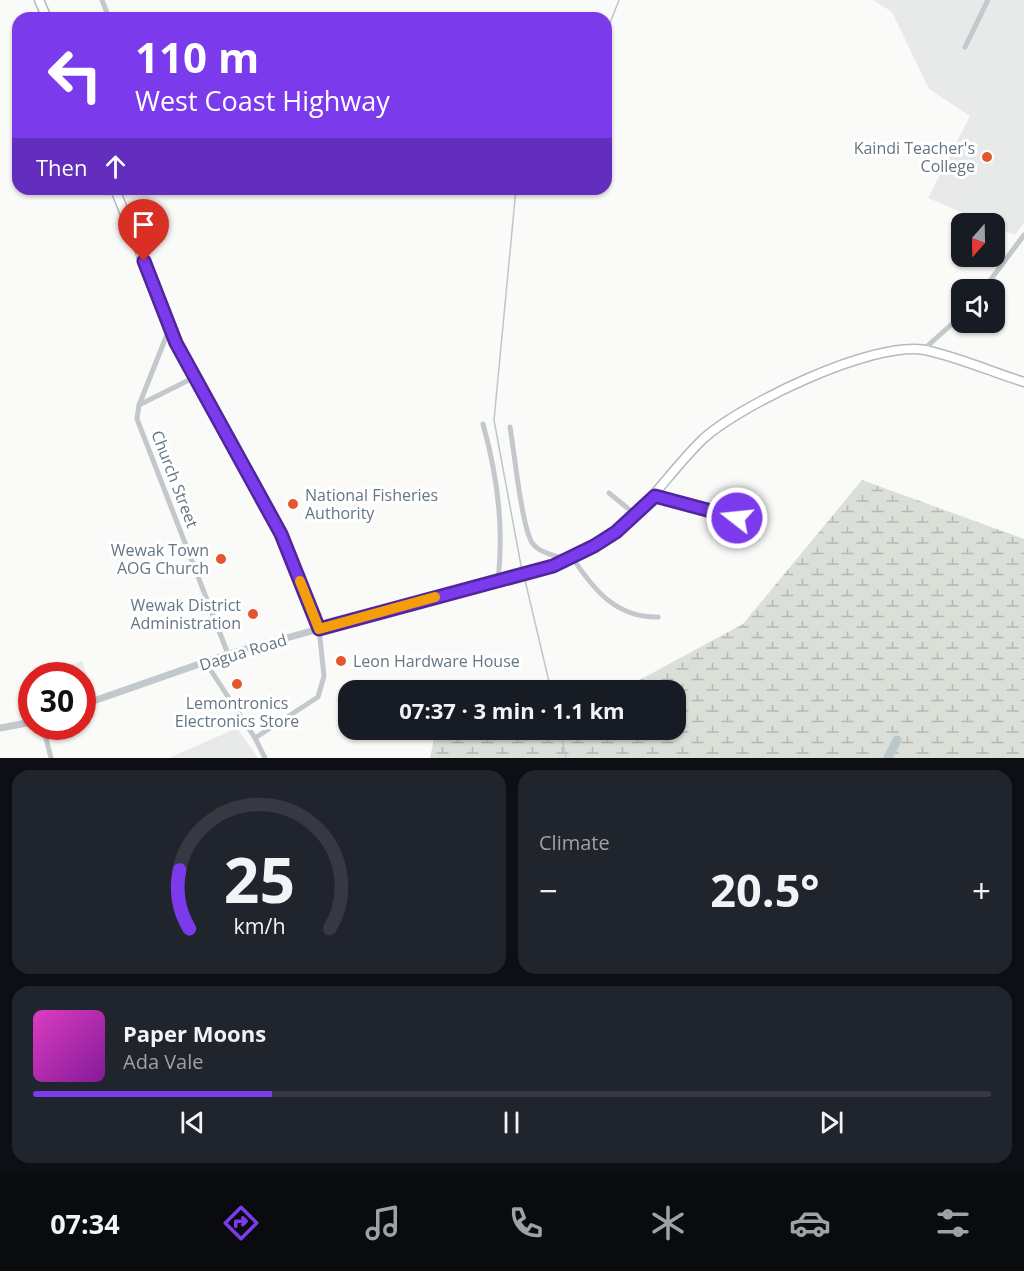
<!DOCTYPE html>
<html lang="en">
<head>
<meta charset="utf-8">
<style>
	:root { --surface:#171b24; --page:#20242c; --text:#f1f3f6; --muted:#9ea1a6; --line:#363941; --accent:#7c3aed }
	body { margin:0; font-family:"Open Sans",sans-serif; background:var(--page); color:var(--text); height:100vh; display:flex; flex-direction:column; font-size:22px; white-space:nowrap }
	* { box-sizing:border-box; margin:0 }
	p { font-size:20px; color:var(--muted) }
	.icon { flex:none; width:33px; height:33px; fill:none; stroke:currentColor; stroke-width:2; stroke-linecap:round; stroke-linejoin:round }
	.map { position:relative; height:758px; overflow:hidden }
	.panel { display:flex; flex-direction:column; gap:12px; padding:12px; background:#0d0f14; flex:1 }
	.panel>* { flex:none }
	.banner { position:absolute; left:12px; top:12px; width:600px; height:183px; border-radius:18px; box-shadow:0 2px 4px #0004; background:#7c3aed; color:#fff; overflow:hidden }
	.needle { width:39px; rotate:200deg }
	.buttons { position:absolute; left:951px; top:213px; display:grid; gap:12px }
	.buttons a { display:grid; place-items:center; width:54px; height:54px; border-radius:12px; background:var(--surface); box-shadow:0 2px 4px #0004; font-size:30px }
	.speed { position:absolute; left:18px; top:662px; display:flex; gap:12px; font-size:30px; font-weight:700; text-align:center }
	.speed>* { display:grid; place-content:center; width:78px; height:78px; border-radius:50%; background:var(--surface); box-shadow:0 2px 4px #0004; line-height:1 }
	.speed .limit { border:9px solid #d22; background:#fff; color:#111 }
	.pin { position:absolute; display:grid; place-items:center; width:51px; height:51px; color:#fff; margin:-62px -26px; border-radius:50% 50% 50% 0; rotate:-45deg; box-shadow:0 0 6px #0007 }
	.pin .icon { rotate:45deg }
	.me { position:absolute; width:66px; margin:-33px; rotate:286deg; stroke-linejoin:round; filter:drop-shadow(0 0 4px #0008) }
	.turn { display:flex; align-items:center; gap:21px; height:126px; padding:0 24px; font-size:27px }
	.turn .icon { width:78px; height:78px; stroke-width:2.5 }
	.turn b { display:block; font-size:42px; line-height:51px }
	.then { display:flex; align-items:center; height:57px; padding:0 24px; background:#0003; gap:12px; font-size:22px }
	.big { font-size:45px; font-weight:700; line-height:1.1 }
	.panel .card { flex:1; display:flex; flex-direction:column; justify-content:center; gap:9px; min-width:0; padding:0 21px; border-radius:18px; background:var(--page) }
	.panel .dial { align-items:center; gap:0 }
	.dial svg { height:156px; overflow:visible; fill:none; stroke:var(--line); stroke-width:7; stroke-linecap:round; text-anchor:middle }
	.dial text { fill:var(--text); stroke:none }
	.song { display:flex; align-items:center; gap:18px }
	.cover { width:72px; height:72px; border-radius:9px; background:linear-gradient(135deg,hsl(310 70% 55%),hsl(290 70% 35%)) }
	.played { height:6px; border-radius:3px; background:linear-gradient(90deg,var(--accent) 25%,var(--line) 25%) }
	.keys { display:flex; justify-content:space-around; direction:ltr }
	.heat { display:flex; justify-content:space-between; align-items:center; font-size:33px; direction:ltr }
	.panel .tiles { flex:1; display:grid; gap:12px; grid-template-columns:1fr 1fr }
	.card:last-child { grid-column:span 2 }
	.trip { position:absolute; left:338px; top:680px; width:348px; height:60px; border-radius:18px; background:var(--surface); box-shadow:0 2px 4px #0004; font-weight:700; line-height:60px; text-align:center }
	.menu { display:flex; height:96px; justify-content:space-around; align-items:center; background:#090b0e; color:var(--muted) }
	.menu .icon { width:42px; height:42px }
	.menu .current { color:var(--accent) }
	.menu b { font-size:27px; color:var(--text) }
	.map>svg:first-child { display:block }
</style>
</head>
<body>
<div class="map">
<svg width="1024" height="758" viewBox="0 0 1024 758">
	<defs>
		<pattern id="wetland-marsh" width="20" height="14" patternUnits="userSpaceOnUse" patternTransform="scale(1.5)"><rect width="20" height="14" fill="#dadfd7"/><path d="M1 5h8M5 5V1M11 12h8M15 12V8" fill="none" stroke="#b4b9b4"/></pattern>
	</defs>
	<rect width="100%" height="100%" fill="#fafaf8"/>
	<g fill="#e8e9e9">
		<path d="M873 0H1024V223L1015 235 995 227 994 224 987 223 928 198 970 116 929 89 892 12Z"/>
		<path d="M82 661 93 694 83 697 82 675H62L59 669Z"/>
		<path d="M237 728 258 758H169Z"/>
	</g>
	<path fill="url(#wetland-marsh)" d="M862 480 1024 539V758H430L436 729H509L536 735 547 729H675V690H621L743 624Z"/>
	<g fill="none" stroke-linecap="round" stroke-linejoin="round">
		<g stroke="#bbc7cb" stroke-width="1.5">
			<path d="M606 33 619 0"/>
			<path d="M516 189 494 420 522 571"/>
			<path d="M524 576 551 690"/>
			<path d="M560 729 566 758"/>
		</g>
		<path stroke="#bbc7cb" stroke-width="9" d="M888 758 897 740"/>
		<g stroke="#b5babe" stroke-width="11">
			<g id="primary">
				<path d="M39 0 47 18"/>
				<path d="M115 189 176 343 281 534 319 629C371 615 424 600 476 586 517 575 555 567 592 547 641 521 664 477 702 440 739 405 874 340 925 350 958 357 992 372 1024 382"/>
			</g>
		</g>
		<g stroke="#c3c8cc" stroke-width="5">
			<path d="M102 0 109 18"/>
			<path d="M965 47 988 0"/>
			<path d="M983 290 1024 235"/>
			<path d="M923 350 962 315"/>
			<path d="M195 377 139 405 137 419 228 654"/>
			<path d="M139 405 170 327"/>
			<path d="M483 424C497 474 504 529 498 580"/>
			<path d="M510 427C514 449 522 531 533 544 540 553 556 556 567 559"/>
			<path d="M609 493 636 515"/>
			<path d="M655 496 737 518"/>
			<path d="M572 557C593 589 616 618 658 617"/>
			<path d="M206 663 255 738 265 758"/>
			<path d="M43 726 51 758"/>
			<path d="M255 738 318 697 324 676 319 629"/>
		</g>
		<g stroke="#c3c8cc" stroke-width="7">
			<path d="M82 705 228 654 319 629"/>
			<path d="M0 728 32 722"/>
		</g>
		<use href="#primary" stroke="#fff" stroke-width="8"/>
	</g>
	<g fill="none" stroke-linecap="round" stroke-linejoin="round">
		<g stroke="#51269a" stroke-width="15">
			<path id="route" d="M144 261 176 343 281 534 319 629 553 566 594 546 616 532 655 496 737 518"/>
		</g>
		<use href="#route" stroke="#7c3aed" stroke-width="10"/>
		<path stroke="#f59e0b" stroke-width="10" d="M300 581 319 629 435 597"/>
	</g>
	<g fill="#e4572e" stroke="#fff" stroke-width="2">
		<circle cx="987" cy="157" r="6"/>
		<circle cx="293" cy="504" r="6"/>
		<circle cx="221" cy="559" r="6"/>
		<circle cx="253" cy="614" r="6"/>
		<circle cx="341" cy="661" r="6"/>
		<circle cx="237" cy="684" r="6"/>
	</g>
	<g text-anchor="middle" stroke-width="6" stroke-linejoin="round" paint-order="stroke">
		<g font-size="16" fill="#657683" stroke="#fff" text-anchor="end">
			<text x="975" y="154">Kaindi Teacher's<tspan x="975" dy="18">College</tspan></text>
			<text x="305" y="501" text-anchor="start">National Fisheries<tspan x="305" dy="18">Authority</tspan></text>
			<text x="209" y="556">Wewak Town<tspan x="209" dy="18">AOG Church</tspan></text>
			<text x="241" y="611">Wewak District<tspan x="241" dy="18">Administration</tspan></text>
			<text x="353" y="667" text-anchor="start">Leon Hardware House</text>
			<text x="237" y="709" text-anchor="middle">Lemontronics<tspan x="237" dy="18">Electronics Store</tspan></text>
		</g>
		<g font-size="16" fill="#657683" stroke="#fff">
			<text transform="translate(175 479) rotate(69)" y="6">Church Street</text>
			<text transform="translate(243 652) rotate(-17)" y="6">Dagua Road</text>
		</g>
	</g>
</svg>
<div class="buttons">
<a><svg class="needle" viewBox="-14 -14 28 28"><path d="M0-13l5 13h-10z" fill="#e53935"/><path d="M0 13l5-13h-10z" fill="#9ea1a6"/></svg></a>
<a><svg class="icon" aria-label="sound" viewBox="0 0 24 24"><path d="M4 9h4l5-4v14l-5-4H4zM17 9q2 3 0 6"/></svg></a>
</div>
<div class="speed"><div class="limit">30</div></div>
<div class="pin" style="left:144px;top:261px;background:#d93025"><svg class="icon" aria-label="arrive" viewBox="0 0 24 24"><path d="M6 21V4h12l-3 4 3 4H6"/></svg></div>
<svg class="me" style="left:737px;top:518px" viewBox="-20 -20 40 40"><circle r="17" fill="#7c3aed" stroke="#fff" stroke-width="3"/><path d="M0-11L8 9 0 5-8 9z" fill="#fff"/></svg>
<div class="trip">07:37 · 3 min · 1.1 km</div>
<div class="banner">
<div class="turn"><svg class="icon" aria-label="left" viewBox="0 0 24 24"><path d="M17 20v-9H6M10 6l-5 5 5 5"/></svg><div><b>110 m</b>West Coast Highway</div></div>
<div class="then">Then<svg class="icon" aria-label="ahead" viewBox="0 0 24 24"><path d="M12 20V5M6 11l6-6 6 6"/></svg></div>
</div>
</div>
<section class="panel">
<div class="tiles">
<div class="card dial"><svg viewBox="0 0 100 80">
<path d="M14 69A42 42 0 1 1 86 69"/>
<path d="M14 69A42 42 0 0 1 9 39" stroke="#7c3aed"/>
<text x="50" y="56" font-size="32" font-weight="700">25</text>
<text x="50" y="72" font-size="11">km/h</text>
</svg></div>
<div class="card"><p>Climate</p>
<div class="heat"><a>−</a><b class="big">20.5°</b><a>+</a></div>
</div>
<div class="card">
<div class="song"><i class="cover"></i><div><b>Paper Moons</b><p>Ada Vale</p></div></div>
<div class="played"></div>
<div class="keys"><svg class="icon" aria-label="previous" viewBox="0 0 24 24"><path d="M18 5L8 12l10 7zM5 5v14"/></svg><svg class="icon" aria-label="pause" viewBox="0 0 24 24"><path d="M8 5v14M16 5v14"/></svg><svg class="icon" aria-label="next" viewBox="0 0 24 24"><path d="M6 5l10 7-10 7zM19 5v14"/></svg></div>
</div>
</div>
</section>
<nav class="menu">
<b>07:34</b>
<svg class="icon current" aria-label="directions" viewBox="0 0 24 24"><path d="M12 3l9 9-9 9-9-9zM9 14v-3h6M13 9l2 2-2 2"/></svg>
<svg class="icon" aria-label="music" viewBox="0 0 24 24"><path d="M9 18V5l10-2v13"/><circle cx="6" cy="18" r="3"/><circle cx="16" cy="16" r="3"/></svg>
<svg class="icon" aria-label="phone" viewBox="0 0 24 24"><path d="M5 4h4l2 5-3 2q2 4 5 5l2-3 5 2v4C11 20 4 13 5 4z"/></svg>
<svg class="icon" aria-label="climate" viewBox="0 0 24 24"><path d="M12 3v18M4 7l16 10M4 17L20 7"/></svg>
<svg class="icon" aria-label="car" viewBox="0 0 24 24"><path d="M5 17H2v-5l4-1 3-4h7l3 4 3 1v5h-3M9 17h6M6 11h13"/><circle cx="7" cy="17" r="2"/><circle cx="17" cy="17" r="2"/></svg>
<svg class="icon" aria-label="filters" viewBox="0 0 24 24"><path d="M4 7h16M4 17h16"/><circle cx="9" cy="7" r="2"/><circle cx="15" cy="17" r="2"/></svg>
</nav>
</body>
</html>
